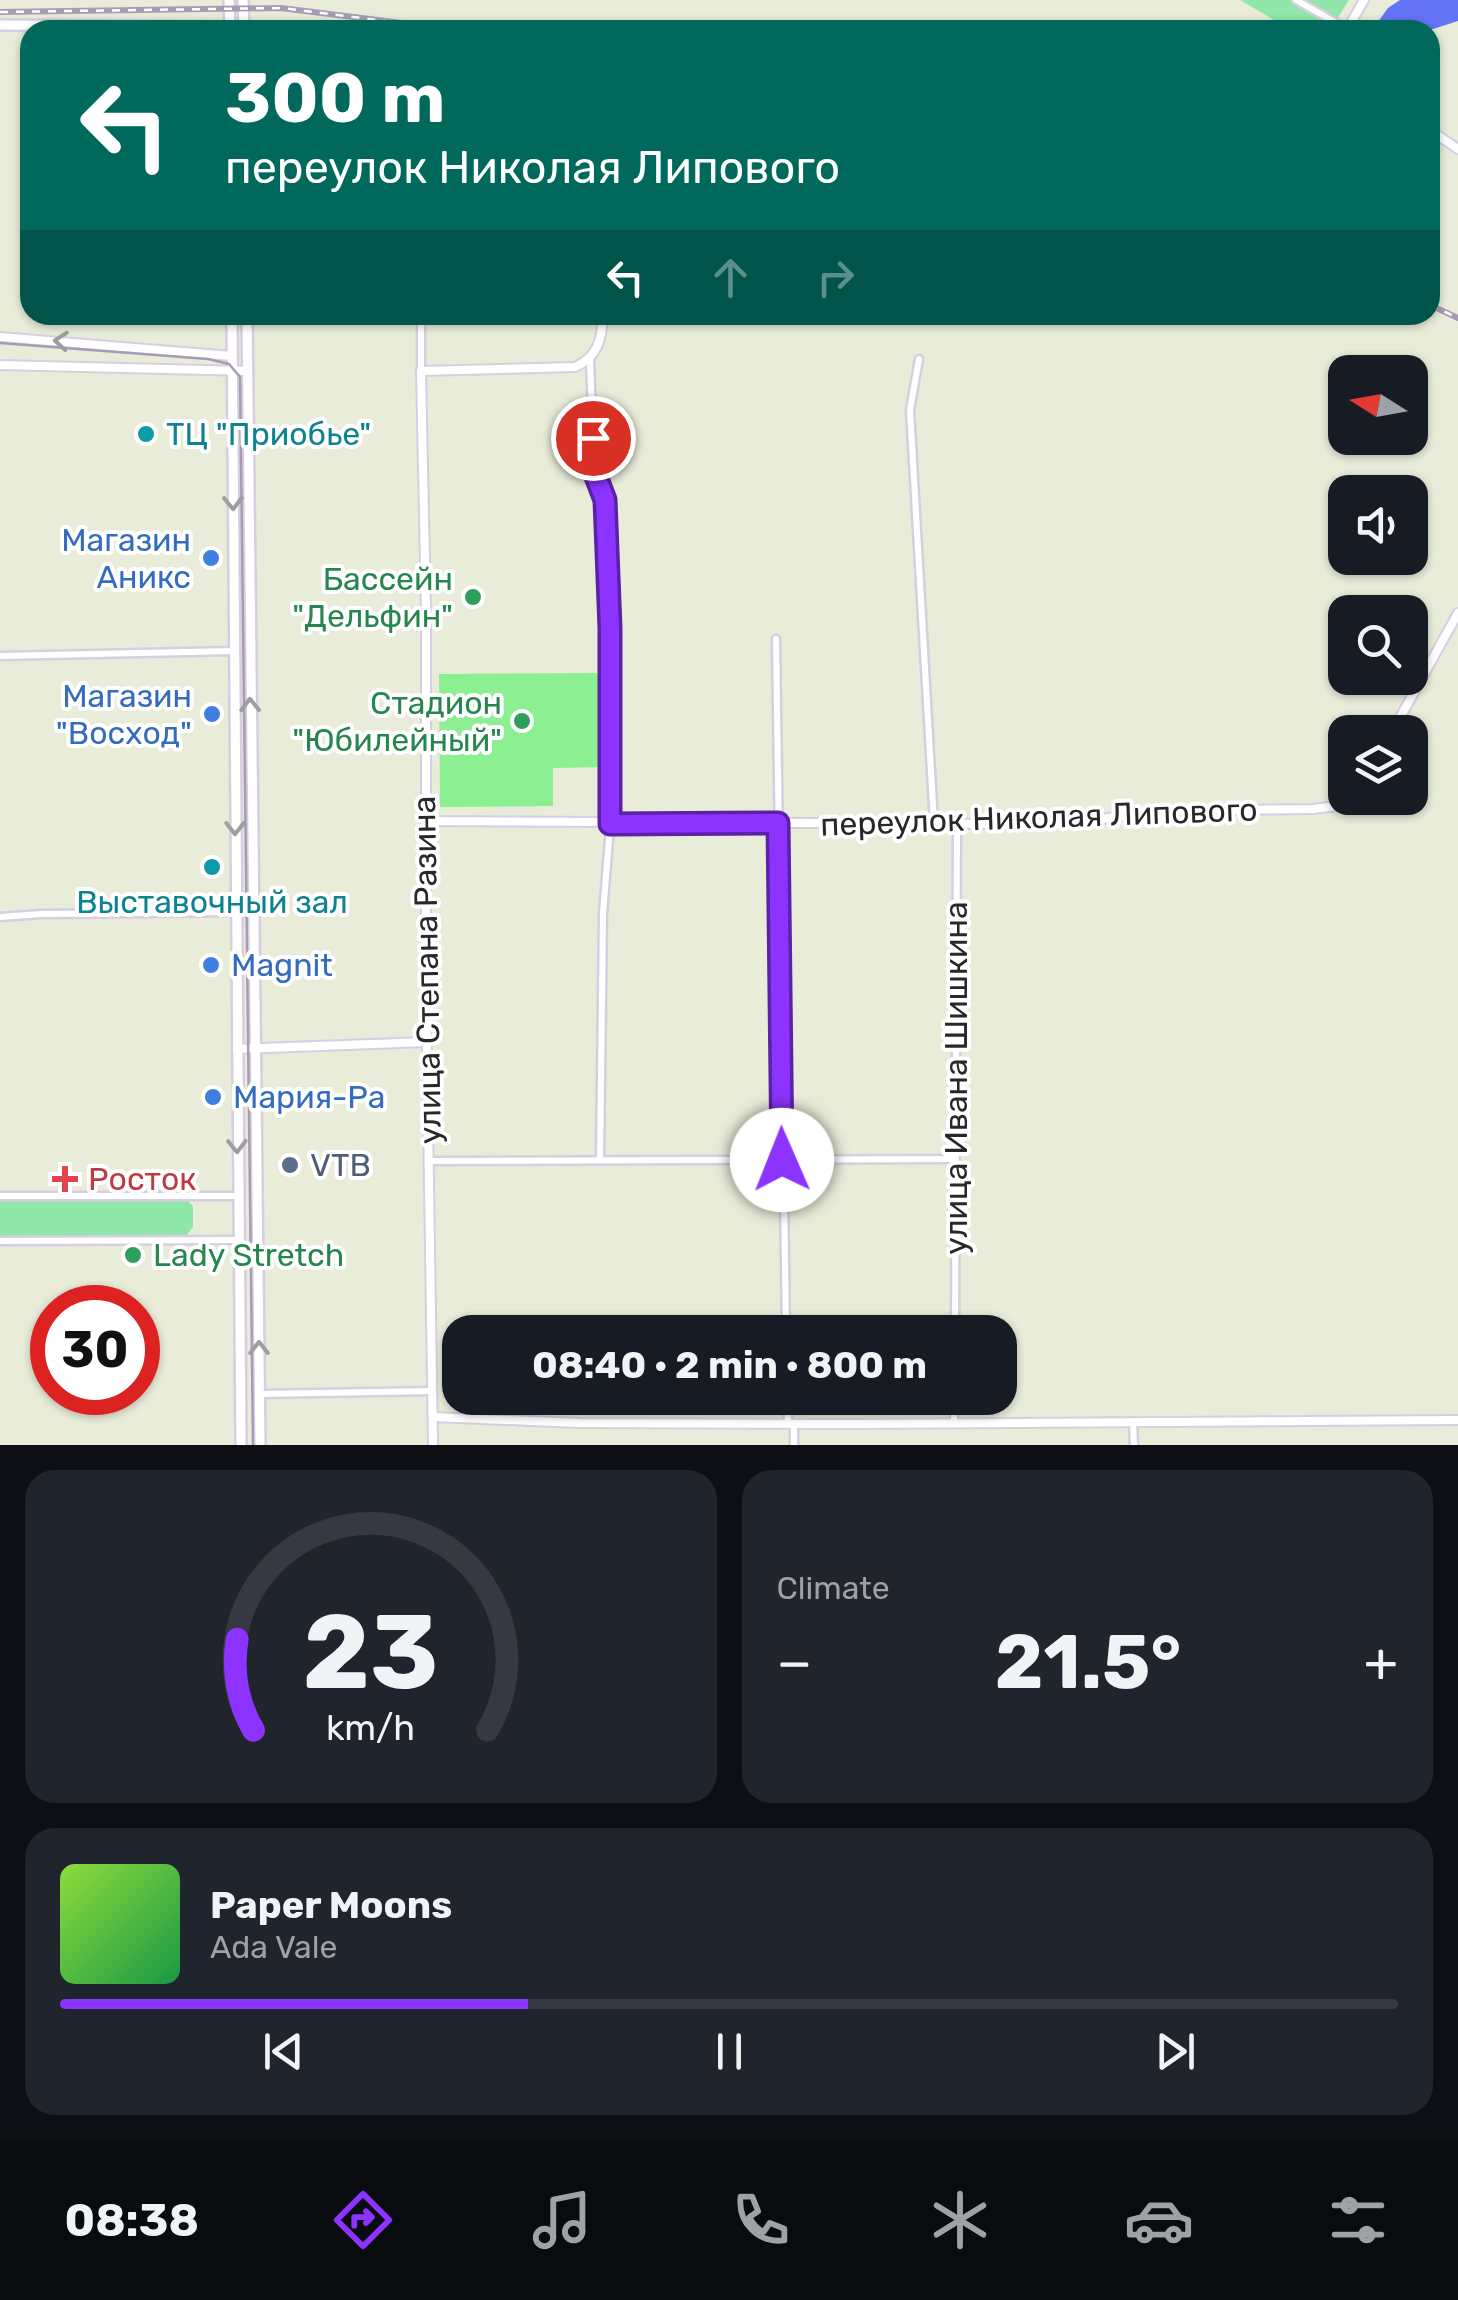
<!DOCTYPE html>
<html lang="en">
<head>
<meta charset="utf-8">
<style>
	:root { --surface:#171b24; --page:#20242c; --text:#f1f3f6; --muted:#9ea1a6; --line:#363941; --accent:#8c33ff }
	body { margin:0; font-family:Rubik,sans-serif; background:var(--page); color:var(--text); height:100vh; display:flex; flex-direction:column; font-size:38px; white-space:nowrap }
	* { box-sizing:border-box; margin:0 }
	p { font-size:32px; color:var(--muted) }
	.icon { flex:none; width:55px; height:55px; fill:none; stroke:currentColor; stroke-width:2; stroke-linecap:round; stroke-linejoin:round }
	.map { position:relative; height:1445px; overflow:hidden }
	.sheet { display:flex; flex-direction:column; gap:25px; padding:25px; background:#0d0f14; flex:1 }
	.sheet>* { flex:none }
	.guide { position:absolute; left:20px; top:20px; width:1420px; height:305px; border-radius:30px; box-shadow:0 2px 8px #0004; background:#00695c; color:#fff; overflow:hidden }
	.needle { width:65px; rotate:281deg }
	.tools { position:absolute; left:1328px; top:355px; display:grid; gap:20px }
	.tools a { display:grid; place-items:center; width:100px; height:100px; border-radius:20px; background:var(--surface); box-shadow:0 2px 8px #0004; font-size:50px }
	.speed { position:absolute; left:30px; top:1285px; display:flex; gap:20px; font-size:50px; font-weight:700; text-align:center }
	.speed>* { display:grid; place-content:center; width:130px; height:130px; border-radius:50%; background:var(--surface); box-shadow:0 2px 8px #0004; line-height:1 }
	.speed .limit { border:15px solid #d22; background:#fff; color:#111 }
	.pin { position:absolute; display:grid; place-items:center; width:85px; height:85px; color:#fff; margin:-42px; border:5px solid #fff; border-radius:50%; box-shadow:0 2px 10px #0007 }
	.me { position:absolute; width:110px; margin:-55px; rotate:359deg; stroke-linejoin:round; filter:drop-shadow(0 0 8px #0008) }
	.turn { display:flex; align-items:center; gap:35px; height:210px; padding:0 40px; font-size:45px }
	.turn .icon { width:130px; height:130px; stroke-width:2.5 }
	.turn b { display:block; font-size:70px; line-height:85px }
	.lanes { display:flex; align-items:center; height:95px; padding:0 40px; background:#0003; justify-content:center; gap:50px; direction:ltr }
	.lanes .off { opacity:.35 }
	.big { font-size:75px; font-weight:700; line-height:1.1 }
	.sheet .tile { flex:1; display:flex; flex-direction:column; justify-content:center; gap:15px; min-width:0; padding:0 35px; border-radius:30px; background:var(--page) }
	.sheet .dial { align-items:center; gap:0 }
	.dial svg { height:260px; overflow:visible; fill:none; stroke:var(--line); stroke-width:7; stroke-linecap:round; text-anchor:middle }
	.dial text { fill:var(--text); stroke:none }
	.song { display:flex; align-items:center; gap:30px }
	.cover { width:120px; height:120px; border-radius:15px; background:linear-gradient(135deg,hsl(90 70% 55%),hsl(140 70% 35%)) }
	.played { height:10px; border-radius:5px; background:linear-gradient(90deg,var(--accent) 35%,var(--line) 35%) }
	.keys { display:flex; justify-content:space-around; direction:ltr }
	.heat { display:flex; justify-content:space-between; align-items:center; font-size:55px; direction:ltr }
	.sheet .tiles { flex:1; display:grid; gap:25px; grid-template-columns:1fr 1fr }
	.tile:last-child { grid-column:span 2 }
	.trip { position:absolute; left:442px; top:1315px; width:575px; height:100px; border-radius:30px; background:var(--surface); box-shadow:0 2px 8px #0004; font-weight:700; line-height:100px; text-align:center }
	.menu { display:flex; height:160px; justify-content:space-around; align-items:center; background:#090b0e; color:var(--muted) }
	.menu .icon { width:70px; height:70px }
	.menu .selected { color:var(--accent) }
	.menu b { font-size:45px; color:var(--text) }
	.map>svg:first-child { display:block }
</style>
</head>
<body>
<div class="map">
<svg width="1458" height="1445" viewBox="0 0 1458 1445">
	<rect width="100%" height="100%" fill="#e8ecd9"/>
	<g fill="#91e7a9">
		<path d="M1240 0H1349L1330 30H1291Z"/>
		<path d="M186 1199 193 1206V1227L186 1236 0 1237V1201Z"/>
	</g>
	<path fill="#8cef91" d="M603 673 604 767 553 768V806L440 807 439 674Z"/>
	<path fill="#6474f6" d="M1400 0H1458V21L1430 30H1372L1388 8Z"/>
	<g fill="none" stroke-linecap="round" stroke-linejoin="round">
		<g stroke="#d7cee3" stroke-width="11">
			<g id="minor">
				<path d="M1296 0 1347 29"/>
				<path d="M590 359 594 471 605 500 610 628 611 815 603 913 600 1160"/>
				<path d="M919 359 910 410 934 823"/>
				<path d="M421 371V315"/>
				<path d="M776 639 786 1332"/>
				<path d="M0 656 234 651"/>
				<path d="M0 917 41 914 236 912"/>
				<path d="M429 1161 955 1159"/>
				<path d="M0 1196H238"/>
				<path d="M0 1241 238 1240"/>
				<path d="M955 1332 957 823"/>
				<path d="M259 1394 433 1391"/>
				<path d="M787 1398 788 1423"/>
				<path d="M1133 1422 1134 1445"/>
				<path d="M954 1423V1398"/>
				<path d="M794 1424V1445"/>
			</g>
		</g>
		<g stroke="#d7cee3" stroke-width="12">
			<g id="tertiary">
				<path d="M244 27 368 30"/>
				<path d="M1347 30 1364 0"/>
				<path d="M1430 130 1458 149"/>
				<path d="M0 337 232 356"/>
				<path d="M0 365 247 371"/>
				<path d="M1392 732 1458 613"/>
				<path d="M426 821 1034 824 1081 822 1159 811 1313 809 1336 806 1350 798"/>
				<path d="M237 1049 427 1042"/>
				<path d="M433 1417 579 1423 848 1424 1458 1420"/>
				<path d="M433 1445 426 987V611L421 371 575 367C598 357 602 339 603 315"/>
			</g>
		</g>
		<g stroke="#d7cee3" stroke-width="14">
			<g id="secondary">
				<path d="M229 0 230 30"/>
				<path d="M243 0 244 30"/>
				<path d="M0 25 244 27"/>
				<path d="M232 315 241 1445"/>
				<path d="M247 315 260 1445"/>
			</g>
		</g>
		<use href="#minor" stroke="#fff" stroke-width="6"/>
		<use href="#tertiary" stroke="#fff" stroke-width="8"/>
		<use href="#secondary" stroke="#fff" stroke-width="9"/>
		<path stroke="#a79cb4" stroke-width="2.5" d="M0 343 208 359 229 364 240 377 253 1445"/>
		<g stroke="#a79cb4" stroke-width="6">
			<g id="rail">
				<path d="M0 12 281 8 458 30"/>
				<path d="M1430 305 1458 318"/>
			</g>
		</g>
		<use href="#rail" stroke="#fff" stroke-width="2.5" stroke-dasharray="8" stroke-linecap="butt"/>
	</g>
	<defs><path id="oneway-chevron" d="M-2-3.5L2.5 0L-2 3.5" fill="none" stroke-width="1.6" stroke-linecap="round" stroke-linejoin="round" transform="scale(2.5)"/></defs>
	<g stroke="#9e9e9e">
		<use href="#oneway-chevron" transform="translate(61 341) rotate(-175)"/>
		<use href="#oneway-chevron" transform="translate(233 503) rotate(89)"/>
		<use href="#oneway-chevron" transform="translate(250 705) rotate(-91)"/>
		<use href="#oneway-chevron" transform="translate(235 828) rotate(90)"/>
		<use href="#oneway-chevron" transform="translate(237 1146) rotate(89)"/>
		<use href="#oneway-chevron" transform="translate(259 1348) rotate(-90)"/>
	</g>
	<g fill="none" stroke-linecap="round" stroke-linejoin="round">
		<g stroke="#5b21a6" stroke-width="25">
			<path id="route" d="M593 438 594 471 605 500 610 628V824L778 823 782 1160"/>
		</g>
		<use href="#route" stroke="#8c33ff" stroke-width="18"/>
	</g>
	<g fill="#0f9aa8" stroke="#fff" stroke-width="4">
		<circle cx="146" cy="434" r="10"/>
		<circle cx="212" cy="867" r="10"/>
	</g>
	<g fill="#3f7fe0" stroke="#fff" stroke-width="4">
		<circle cx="211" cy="558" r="10"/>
		<circle cx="212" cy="714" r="10"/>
		<circle cx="211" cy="965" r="10"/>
		<circle cx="213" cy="1097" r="10"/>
	</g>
	<g fill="#2e9e5b" stroke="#fff" stroke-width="4">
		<circle cx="473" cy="597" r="10"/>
		<circle cx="522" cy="721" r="10"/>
		<circle cx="133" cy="1255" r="10"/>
	</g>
	<circle fill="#5c6f8a" stroke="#fff" stroke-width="4" cx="290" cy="1165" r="10"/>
	<path fill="#e0444e" stroke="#fff" stroke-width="4" d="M60 1164h10v10h10v10h-10v10h-10v-10h-10v-10h10z"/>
	<g text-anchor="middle" stroke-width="8" stroke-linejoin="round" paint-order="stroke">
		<g font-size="32" fill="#0d838f" stroke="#fff" text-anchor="start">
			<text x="166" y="445">ТЦ "Приобье"</text>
			<text x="212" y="913" text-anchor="middle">Выставочный зал</text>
		</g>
		<g font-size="32" fill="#366cbe" stroke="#fff" text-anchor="end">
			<text x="191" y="551">Магазин<tspan x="191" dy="37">Аникс</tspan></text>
			<text x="192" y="707">Магазин<tspan x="192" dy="37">"Восход"</tspan></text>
			<text x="231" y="976" text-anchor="start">Magnit</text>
			<text x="233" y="1108" text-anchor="start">Мария-Ра</text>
		</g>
		<g font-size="32" fill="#27864d" stroke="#fff" text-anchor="end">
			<text x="453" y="590">Бассейн<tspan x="453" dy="37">"Дельфин"</tspan></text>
			<text x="502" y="714">Стадион<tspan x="502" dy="37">"Юбилейный"</tspan></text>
			<text x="153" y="1266" text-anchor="start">Lady Stretch</text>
		</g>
		<g font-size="32" fill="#282828" stroke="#fff">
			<text transform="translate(1039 817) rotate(-2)" y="11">переулок Николая Липового</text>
			<text transform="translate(427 970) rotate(-91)" y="11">улица Степана Разина</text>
			<text transform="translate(956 1078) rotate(-90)" y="11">улица Ивана Шишкина</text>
		</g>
		<g font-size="32" fill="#4e5e75" stroke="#fff" text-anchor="start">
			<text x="310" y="1176">VTB</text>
		</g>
		<g font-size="32" fill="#be3a42" stroke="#fff" text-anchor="start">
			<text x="88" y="1190">Росток</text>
		</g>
	</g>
</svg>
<div class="tools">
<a><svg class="needle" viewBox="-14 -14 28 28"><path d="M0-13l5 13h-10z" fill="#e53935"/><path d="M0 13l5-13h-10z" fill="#9ea1a6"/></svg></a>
<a><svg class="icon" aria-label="sound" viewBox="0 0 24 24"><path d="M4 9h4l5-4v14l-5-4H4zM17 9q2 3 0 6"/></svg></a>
<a><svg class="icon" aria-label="search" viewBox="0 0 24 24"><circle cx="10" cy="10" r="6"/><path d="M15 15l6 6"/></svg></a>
<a><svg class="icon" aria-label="layers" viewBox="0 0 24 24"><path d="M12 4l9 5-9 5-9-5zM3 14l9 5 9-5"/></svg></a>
</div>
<div class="speed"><div class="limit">30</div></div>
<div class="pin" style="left:593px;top:438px;background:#d93025"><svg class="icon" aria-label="arrive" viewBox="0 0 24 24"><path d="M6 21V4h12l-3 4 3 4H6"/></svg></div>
<svg class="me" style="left:782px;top:1160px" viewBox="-20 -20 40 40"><circle r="19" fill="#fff"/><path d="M0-13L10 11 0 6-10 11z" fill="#8c33ff"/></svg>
<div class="trip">08:40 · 2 min · 800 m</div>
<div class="guide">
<div class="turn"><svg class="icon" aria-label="left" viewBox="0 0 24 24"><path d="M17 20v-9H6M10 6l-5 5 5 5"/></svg><div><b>300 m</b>переулок Николая Липового</div></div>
<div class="lanes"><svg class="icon" aria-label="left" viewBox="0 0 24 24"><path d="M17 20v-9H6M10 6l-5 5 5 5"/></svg><svg class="icon off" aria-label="ahead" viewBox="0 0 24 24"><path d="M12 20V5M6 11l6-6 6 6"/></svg><svg class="icon off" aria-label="right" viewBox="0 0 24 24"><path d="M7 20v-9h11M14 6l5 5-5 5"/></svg></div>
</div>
</div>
<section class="sheet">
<div class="tiles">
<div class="tile dial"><svg viewBox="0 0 100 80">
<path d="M14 69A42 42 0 1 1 86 69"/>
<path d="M14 69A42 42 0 0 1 9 41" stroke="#8c33ff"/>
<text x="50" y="56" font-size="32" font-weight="700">23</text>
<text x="50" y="72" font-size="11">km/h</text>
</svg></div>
<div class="tile"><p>Climate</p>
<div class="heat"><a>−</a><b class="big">21.5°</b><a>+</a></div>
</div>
<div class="tile">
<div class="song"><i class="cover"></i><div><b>Paper Moons</b><p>Ada Vale</p></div></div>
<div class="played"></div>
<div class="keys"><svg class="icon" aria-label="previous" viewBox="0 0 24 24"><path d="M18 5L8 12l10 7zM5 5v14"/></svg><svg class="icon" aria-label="pause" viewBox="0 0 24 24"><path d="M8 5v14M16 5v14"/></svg><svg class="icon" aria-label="next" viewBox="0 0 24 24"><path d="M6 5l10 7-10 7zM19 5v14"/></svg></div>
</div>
</div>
</section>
<nav class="menu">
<b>08:38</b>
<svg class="icon selected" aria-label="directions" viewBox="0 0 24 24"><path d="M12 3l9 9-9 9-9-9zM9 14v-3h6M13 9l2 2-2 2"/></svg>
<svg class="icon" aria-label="music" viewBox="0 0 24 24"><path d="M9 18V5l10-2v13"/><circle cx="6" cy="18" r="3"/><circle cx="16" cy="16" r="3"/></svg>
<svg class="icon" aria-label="phone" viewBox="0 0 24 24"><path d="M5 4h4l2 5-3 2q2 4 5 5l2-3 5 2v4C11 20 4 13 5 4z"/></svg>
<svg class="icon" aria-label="climate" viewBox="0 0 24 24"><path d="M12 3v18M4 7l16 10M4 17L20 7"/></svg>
<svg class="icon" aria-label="car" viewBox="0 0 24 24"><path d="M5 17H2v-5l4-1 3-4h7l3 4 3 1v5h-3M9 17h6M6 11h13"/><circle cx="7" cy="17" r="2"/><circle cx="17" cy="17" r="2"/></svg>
<svg class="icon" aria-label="filters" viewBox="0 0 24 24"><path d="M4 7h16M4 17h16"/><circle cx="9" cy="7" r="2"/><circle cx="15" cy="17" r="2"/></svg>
</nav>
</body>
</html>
